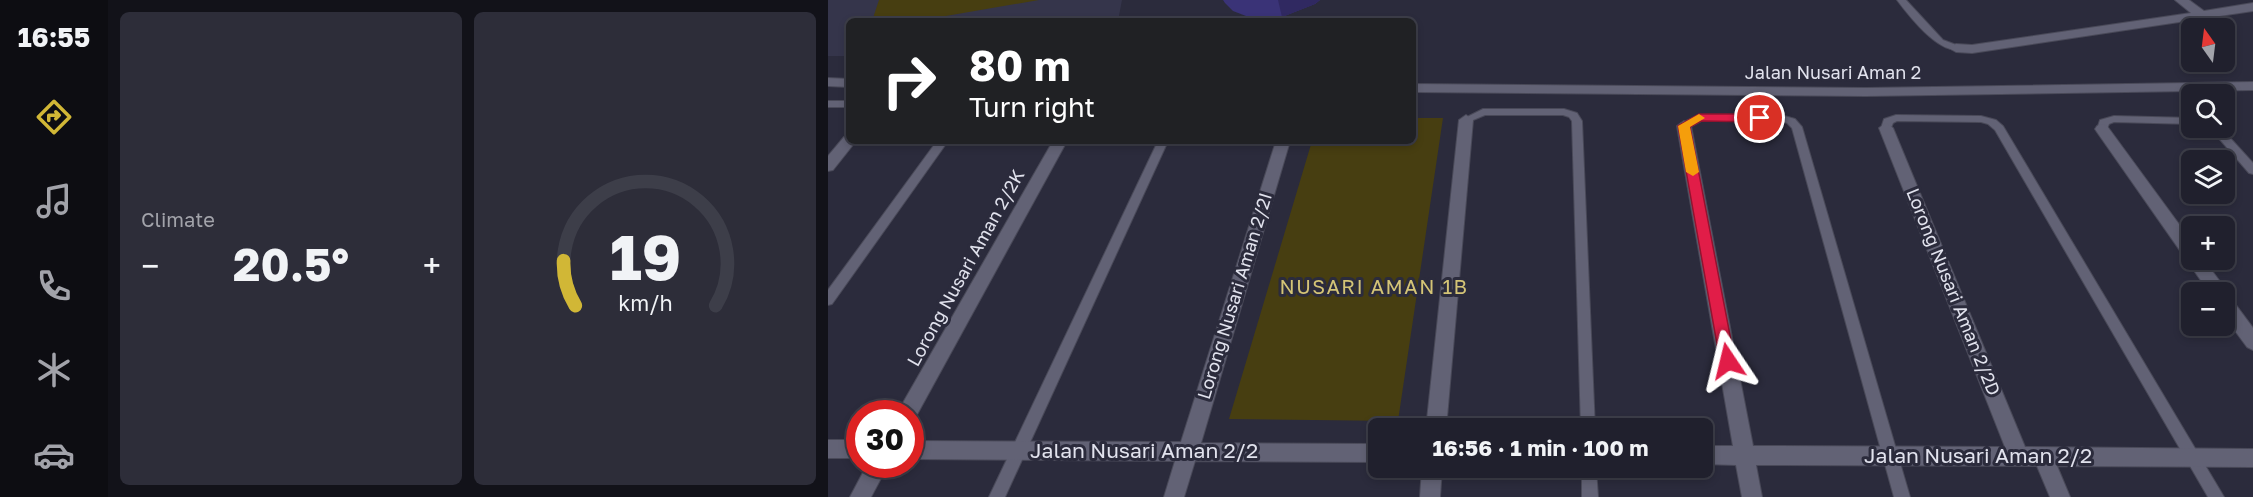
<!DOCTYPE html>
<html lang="en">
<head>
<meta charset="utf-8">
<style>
	:root { --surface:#20202d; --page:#2d2d39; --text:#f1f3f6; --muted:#a2a3aa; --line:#3d3e49; --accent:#d1b736 }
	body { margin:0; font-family:"Golos Text",sans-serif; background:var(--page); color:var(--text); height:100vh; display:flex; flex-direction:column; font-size:22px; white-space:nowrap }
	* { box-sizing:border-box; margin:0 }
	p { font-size:20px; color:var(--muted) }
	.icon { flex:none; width:33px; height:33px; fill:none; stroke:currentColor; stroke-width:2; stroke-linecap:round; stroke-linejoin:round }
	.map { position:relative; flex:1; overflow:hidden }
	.details { display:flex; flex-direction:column; gap:12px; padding:12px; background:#121219; width:720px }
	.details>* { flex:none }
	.top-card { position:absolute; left:18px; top:18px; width:570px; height:126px; border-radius:9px; box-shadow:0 3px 9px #0003,0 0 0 2px var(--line); background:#202124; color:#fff; overflow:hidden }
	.needle { width:39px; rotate:346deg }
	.tools { position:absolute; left:1353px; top:18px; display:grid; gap:12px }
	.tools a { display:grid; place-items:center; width:54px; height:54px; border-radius:9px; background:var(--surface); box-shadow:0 3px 9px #0003,0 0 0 2px var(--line); font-size:30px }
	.speed { position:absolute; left:18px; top:400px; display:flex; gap:12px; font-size:30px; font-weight:700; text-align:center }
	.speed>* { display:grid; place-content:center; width:78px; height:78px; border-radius:50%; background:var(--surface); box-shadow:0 3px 9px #0003,0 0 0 2px var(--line); line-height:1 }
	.speed .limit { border:9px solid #d22; background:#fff; color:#111 }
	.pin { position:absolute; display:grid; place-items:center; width:51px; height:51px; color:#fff; margin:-26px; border:3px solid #fff; border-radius:50%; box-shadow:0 2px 6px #0007 }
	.me { position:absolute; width:66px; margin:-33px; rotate:350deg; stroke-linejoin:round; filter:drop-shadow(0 0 4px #0008) }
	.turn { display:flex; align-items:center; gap:21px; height:126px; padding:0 24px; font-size:27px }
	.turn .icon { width:78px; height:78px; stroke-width:2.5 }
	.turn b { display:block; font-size:42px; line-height:51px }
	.big { font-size:45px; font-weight:700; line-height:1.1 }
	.details .widget { flex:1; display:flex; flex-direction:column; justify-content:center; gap:9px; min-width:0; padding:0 21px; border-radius:9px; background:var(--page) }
	.details .dial { align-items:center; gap:0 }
	.dial svg { height:156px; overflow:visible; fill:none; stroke:var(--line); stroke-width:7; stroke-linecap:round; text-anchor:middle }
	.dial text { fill:var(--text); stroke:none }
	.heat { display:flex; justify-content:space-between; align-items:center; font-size:33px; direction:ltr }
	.details .tiles { flex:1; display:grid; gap:12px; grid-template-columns:repeat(2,1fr) }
	.trip { position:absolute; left:540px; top:418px; width:345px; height:60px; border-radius:9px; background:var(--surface); box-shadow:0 3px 9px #0003,0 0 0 2px var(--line); font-weight:700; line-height:60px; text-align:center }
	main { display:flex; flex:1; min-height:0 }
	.menu { display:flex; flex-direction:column; width:108px; justify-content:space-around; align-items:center; background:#0d0d12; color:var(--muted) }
	.menu .icon { width:42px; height:42px }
	.menu .on { color:var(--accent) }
	.menu b { font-size:27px; color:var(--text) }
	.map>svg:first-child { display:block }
</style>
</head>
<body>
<main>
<nav class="menu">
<b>16:55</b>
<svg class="icon on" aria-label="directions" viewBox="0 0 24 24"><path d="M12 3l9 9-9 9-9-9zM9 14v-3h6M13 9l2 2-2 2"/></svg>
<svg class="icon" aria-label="music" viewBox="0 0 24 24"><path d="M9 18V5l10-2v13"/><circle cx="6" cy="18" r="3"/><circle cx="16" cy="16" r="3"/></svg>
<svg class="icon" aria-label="phone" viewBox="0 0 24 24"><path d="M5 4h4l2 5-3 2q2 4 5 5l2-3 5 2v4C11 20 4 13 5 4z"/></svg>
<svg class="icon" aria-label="climate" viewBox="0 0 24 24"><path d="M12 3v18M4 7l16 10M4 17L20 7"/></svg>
<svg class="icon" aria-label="car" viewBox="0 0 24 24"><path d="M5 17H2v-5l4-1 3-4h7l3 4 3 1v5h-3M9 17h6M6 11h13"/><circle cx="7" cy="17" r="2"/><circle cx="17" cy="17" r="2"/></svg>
</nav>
<section class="details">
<div class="tiles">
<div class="widget"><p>Climate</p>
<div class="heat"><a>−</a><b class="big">20.5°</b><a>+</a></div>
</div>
<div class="widget dial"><svg viewBox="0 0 100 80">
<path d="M14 69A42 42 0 1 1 86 69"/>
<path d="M14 69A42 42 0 0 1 8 46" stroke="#d1b736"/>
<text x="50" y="56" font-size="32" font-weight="700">19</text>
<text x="50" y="72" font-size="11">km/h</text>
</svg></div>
</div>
</section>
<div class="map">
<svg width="1425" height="497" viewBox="0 0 1425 497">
	<rect width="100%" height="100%" fill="#2b2b3c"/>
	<path fill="#35354b" d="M0 0H294L290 21H21V56H0Z"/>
	<g fill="#473e11">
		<path d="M51 0H211L89 21H44Z"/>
		<path d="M585 118H615L570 421 401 419 484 141H585Z"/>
	</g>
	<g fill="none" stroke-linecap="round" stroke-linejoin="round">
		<g stroke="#494958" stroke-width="2">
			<g id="service">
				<path d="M1069 0H1078L1115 40 1131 46V50C1109 52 1082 17 1069 0Z"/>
				<rect x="0" y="101" width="21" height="6"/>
				<path d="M655 109H736L749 113 754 121 767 429H753L744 121 741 117 735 115H657L638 123 633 120Z"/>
				<path d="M871 115H953L967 119 974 127 1082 497H1066L964 128 959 123 953 121H873L860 128H852L851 126 852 124Z"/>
				<path d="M1068 115 1153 116 1168 120 1175 126 1396 497H1380L1167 130 1160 124 1153 122 1069 121 1065 123 1062 130H1054L1053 128 1056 119Z"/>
				<path d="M1286 116 1364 118V124L1286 122 1281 124 1278 131H1270L1269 129 1272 120Z"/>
				<path d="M1382 128H1393L1425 163V174L1421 173Z"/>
				<path d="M109 141H120L4 304 0 305V290Z"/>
				<path d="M330 141H340L177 497H161Z"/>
				<path d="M754 468H768L770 497H754Z"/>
			</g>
		</g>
		<g stroke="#494958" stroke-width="2">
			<g id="minor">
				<path d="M1347 0H1361L1376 11 1425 3V11L1144 53 1128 52 1121 48 1128 44 1144 45 1363 13Z"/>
				<path d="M0 78 21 79V87L0 86Z"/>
				<path d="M1425 82V90L1038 96 585 92V84L1038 88Z"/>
				<path d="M638 115 645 120 618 429H598L631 120Z"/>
				<path d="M856 121 863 126 925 446 1177 447 1051 128 1058 123 1065 128 1197 447 1425 449V467L1229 466 1242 497H1222L1209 466 928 465 934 497H914L908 465 874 464V446H905L849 126Z"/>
				<path d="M1274 124 1279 126 1364 242V260H1376L1396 287 1399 292 1397 295 1402 297 1425 328V350L1419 347 1396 316V292H1381L1269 132 1267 129 1269 126Z"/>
				<path d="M21 136V141H28L5 170 0 171V156L16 137Z"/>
				<path d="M225 141H239L86 420 82 421V414H69L72 408Z"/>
				<path d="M448 141H462L373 443 550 444V462L367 461 356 497H336L347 461 82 459V441L353 442Z"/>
				<rect x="0" y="440" width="32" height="18"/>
				<path d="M39 465H60L43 497H22Z"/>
				<path d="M594 468H614L612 497H592Z"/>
			</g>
		</g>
		<use href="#service" fill="#626275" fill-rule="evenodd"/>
		<use href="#minor" fill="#626275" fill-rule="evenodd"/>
	</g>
	<path fill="#3a3377" d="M395 0H492L487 4 454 17 418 16 405 11 397 3Z"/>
	<path fill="#302961" d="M450 0H492L487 4 454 17Z"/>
	<path fill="#e11d48" stroke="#92132f" stroke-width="1.5" d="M871 114H932L938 118 932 122 873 121 862 127 907 361 905 366 900 367 894 366 892 361 850 126Z"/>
	<path fill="#f59e0b" d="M871 114 877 118 862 127 871 172 865 176 858 172 850 126Z"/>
	<g text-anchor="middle" stroke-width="6" stroke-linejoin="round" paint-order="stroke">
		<g font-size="18" fill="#e1e2ed" stroke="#2b2b3c">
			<text x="1005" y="79">Jalan Nusari Aman 2</text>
			<text transform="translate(138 268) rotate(-61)" y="6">Lorong Nusari Aman 2/2K</text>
			<text transform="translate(1125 292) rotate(68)" y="6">Lorong Nusari Aman 2/2D</text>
			<text transform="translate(407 296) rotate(-73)" y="6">Lorong Nusari Aman 2/2I</text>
		</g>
		<g font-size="20" letter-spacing="1.5" fill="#d4c476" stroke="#2b2b3c">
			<text x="546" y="294">NUSARI AMAN 1B</text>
		</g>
		<g font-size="21" fill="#e1e2ed" stroke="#2b2b3c">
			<text x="316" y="458">Jalan Nusari Aman 2/2</text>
			<text x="1150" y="463">Jalan Nusari Aman 2/2</text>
		</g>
	</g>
</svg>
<div class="tools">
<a><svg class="needle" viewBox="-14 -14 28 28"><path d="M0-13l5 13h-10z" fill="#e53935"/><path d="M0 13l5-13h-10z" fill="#a2a3aa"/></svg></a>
<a><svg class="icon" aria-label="search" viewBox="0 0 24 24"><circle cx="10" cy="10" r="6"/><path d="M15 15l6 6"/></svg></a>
<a><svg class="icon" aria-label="layers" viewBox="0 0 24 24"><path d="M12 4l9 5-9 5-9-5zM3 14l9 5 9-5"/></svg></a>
<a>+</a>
<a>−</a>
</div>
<div class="speed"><div class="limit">30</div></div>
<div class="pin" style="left:932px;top:118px;background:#d93025"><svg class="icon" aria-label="arrive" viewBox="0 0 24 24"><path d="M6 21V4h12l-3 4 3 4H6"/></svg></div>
<svg class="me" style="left:900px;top:361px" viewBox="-20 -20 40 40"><path d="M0-17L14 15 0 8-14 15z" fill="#e11d48" stroke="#fff" stroke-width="4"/></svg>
<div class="trip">16:56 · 1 min · 100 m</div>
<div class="top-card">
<div class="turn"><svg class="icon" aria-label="right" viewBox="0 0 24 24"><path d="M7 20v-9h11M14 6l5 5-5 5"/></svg><div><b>80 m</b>Turn right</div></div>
</div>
</div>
</main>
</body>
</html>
